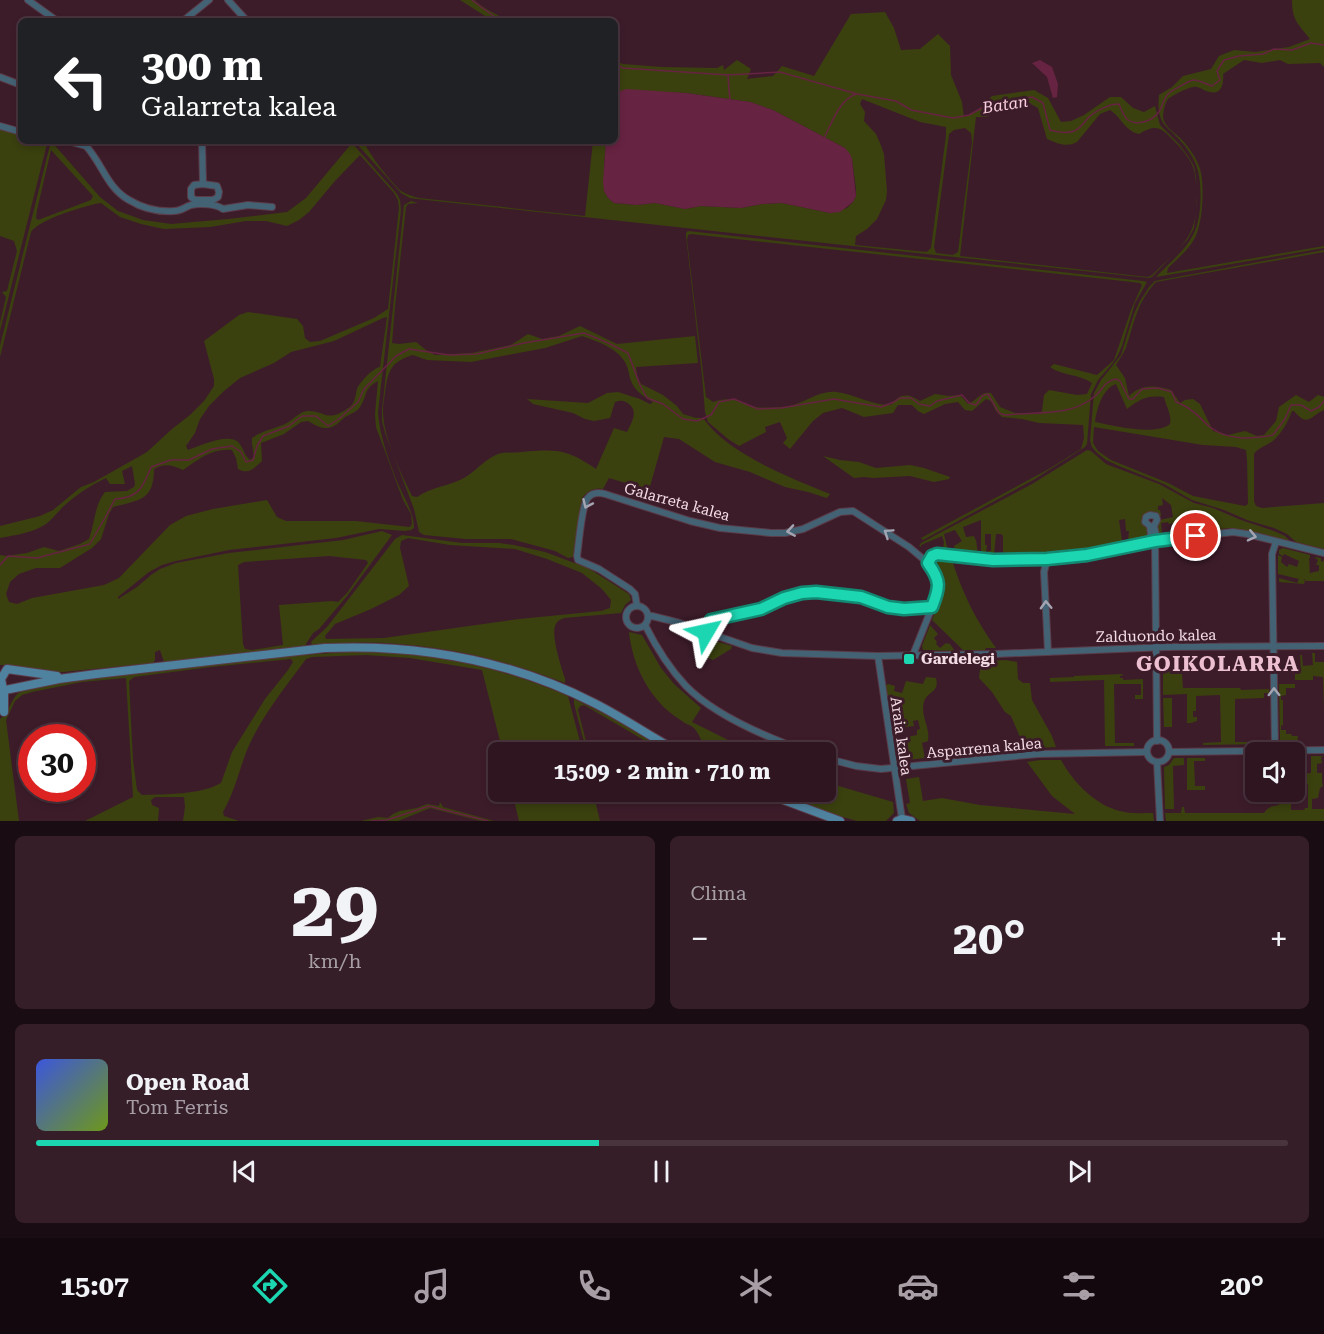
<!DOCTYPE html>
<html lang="es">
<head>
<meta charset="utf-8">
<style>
	:root { --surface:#2e1520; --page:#361e29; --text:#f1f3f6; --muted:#a79fa5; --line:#49343e; --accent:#1cd5b1 }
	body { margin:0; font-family:"Roboto Serif",serif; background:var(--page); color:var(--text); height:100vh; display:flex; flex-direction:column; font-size:22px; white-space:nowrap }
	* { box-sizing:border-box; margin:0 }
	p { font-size:20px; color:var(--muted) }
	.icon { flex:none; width:33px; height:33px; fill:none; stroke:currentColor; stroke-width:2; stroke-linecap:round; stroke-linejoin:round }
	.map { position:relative; height:821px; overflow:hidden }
	.panel { display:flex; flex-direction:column; gap:15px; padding:15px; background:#190c12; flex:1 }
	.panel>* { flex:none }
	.top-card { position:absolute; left:18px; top:18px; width:600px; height:126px; border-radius:9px; box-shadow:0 3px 9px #0003,0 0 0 2px var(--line); background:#202124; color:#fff; overflow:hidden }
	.controls { position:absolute; left:1245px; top:742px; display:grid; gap:12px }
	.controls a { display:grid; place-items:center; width:60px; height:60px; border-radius:9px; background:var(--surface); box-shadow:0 3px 9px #0003,0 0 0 2px var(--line); font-size:30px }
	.speed { position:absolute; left:18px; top:724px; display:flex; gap:12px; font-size:30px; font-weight:700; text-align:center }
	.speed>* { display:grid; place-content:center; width:78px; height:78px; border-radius:50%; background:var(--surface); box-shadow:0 3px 9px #0003,0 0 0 2px var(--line); line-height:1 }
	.speed .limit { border:9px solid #d22; background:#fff; color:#111 }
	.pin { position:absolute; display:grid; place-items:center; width:51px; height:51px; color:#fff; margin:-26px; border:3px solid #fff; border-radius:50%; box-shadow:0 2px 6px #0007 }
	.me { position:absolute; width:66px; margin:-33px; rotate:54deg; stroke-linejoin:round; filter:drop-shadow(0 0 4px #0008) }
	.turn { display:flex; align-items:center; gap:21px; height:126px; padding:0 24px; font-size:27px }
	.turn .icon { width:78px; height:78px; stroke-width:2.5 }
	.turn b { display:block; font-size:42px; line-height:51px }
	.big { font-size:45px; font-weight:700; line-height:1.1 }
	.panel .widget { flex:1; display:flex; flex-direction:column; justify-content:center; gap:9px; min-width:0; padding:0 21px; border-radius:9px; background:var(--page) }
	.panel .dial { align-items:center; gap:0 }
	.dial b { font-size:78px; line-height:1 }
	.song { display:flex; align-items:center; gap:18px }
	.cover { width:72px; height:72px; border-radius:9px; background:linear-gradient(135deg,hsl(230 70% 55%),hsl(80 70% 35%)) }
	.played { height:6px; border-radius:3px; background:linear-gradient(90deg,var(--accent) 45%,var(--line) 45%) }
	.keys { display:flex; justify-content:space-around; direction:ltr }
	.heat { display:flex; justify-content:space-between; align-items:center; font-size:33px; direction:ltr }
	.panel .tiles { flex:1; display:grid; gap:15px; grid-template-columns:1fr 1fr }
	.widget:last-child { grid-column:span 2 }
	.trip { position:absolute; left:488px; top:742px; width:348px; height:60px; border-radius:9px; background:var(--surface); box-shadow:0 3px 9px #0003,0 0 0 2px var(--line); font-weight:700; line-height:60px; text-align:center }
	.tab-bar { display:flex; height:96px; justify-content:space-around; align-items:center; background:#12080d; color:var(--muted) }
	.tab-bar .icon { width:42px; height:42px }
	.tab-bar .active { color:var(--accent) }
	.tab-bar b { font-size:27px; color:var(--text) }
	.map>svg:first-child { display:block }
</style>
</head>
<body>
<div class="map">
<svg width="1324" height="821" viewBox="0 0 1324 821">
	<rect width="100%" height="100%" fill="#3d1c2a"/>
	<g fill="#3b400f" fill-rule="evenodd">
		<path d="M460 0H474C485 10 497 14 509 21H493Z"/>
		<path d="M1292 0H1324V67L1320 63 1288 64 1280 60 1262 63 1244 60 1223 74C1224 82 1222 95 1210 92 1206 92 1202 88 1197 87 1192 85 1173 95 1168 99 1165 103 1163 112 1163 117 1164 127 1177 134 1183 141 1190 149 1197 159 1200 169 1205 185 1203 227 1193 241 1187 251 1176 260 1168 268L1167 273 1324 246V248L1156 277C1168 264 1185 251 1193 235 1202 220 1202 187 1198 171 1196 162 1190 153 1185 146 1168 124 1156 128 1159 95L1172 87 1183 76 1211 69 1219 56 1234 50 1255 52 1289 47 1310 39C1298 24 1292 20 1292 0Z"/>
		<path d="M885 12 894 28 901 50 920 49 938 34 950 46 951 75 962 102 964 117 976 112 992 96 1034 90 1048 98 1061 122 1071 121 1084 115 1110 97H1121L1133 108 1144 112 1155 106 1160 125 1179 144 1188 156 1194 166 1196 177 1197 202 1194 228 1188 239 1152 277 1149 278 426 200 410 198 401 193 356 143 357 141H368L366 146C372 158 391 182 401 191 407 195 413 196 419 198L585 216 593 141H606L604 167V191L608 198 614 203 637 205 655 203 685 209 701 206 741 208 762 204 782 203 830 213 847 208 853 202 856 196V189L852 159 845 148 773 110 750 102 686 93 617 91 615 93V61L623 64 661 67 717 68 723 65 724 70 737 60 751 69 747 79 773 76 782 66 814 76 851 14ZM862 99 920 122 946 127V136L931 248 927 252 855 245 856 236 867 229 877 219 886 200 887 191 884 154 880 143 876 134 864 121 865 112 860 104ZM1029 103 1038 108 1047 139C1057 143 1066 148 1077 142L1100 114 1110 110C1121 117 1125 131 1139 134 1157 124 1160 127 1174 141 1181 148 1189 157 1193 167 1198 182 1198 211 1193 226 1187 245 1166 261 1152 275L1148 277 960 256 976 117H986L1002 108ZM965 128 971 133 972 142 958 252 953 255 936 253 934 247 949 134 954 130Z"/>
		<path d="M0 129 21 133V141H44L47 144 0 331V323L6 297 2 292 7 291 17 251 14 241 0 236Z"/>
		<path d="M51 141 100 197 118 211 143 220 171 224 228 219 287 212 306 198 352 143 397 194 400 200 401 210 378 412C379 435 391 467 400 488 406 501 414 514 414 528L411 530 405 531 379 529 336 538 229 550 176 561 162 565 149 572 118 597V599L137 587 151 575 160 569 176 563 229 553 343 540 382 531 392 535 347 596 319 629 313 633 304 647 164 662 160 650 155 652V660L153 663 63 672H48L19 666 0 665V555L6 556 27 553 44 547 59 551 80 544 89 539C95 523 94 506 105 492L127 491 134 487 135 484 132 466 122 471 125 484H110L106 478C91 485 79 493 66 504 59 510 53 519 46 524 33 533 15 535 0 538V526L40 516 53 510 81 487 94 482 147 452 172 429 190 415 204 401 214 386V379L204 341 239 315 248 312 297 319 303 326 305 338 310 342 320 341 374 318 388 309 399 208 398 200 394 193 360 155 335 181 309 212 299 220 287 226 266 221H246L210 227 164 229 141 224 120 217 101 203C86 205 38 220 31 232L0 357V346ZM51 150 93 196 91 200 38 220 36 218 37 210ZM387 317 380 367C373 368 360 382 357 389 355 397 355 405 347 409 326 423 325 410 307 411 299 412 294 419 287 423 275 429 263 430 252 438V444L254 457 250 460C244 455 244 449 239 443 230 432 200 446 188 450L186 446 195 433 200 419 209 406 224 391 240 378 274 363 291 352 334 341 383 318ZM378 381 375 414 376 427 403 500 411 514 412 524 410 527 356 521H286L277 517 267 500 213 509 186 516 170 525 119 578 104 585 32 598 17 604 9 602 6 594 10 582 19 574 36 568H60L92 548 101 539 109 514 113 507C139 500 154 501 154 469 165 463 172 465 183 470 199 459 212 448 232 450L236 458 238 469C249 475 254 468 262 461L261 443 284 434 301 422 308 421C316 426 325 431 334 426 338 424 341 420 345 417 350 414 357 412 360 407 368 395 363 389 378 381ZM329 556 366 560 368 563 347 593 338 602 332 601 279 605 283 645 252 650 245 649 243 644 238 565 244 562Z"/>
		<path d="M411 201 418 203 408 204 406 207 395 307 392 343 399 344 416 342 426 350 435 355 472 353 511 345 528 334 542 339 559 336 580 326 617 344 695 336 698 363 636 367 637 377 641 384 663 395 677 406 683 414 696 418H703C728 454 791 478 830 494L827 498 808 492 785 487 750 472 715 462 679 439 664 437 649 490 609 478 603 489C594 487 588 491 582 498L573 557 568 558 555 551 511 539H466L424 535 419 532 414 509 385 433 382 421V410L404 205ZM582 336C597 341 619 349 626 364 628 368 629 374 630 378 634 391 642 395 653 402L650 404 640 399 618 392 607 393 588 403 527 399 533 404 573 413 585 419 594 421 610 418 615 402C621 400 624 400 629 404 639 412 631 423 627 432L614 428 596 469C567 449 556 449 522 452 514 453 505 452 498 454 485 459 476 471 464 478 449 486 431 487 417 497L412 496C401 473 383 437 383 411 383 405 384 399 385 393 388 371 390 362 413 355L427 360 471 362 545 348Z"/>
		<path d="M688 231 1143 281 1147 282 1135 303 1122 346 1117 357 1112 364 1098 380 1091 394 1087 444 1085 447 1035 479 923 540 921 538 1047 470 1081 449 1084 438 1083 425 1039 423 1022 419 1002 417 996 411 991 401 986 399 972 411 965 410 958 402 945 404 924 414 918 411 912 405H898L893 413 864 417 842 408 823 413 813 421 790 449 783 443 787 438 780 422 765 427 766 432 739 446 728 439 708 422 705 412 702 375 686 236V233ZM691 234 1132 282 1140 283 1142 285 1131 310 1114 360 1097 375 1054 364 1050 367C1063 376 1079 374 1092 383L1087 394 1077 395 1049 390 1044 395 1042 411 1040 414 1015 413 1000 407 991 393C980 391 977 401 968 404L960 395 949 396 935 394 920 401C908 393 900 393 891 405 874 406 854 394 836 392 817 390 801 407 782 407 773 408 763 408 754 407 749 407 745 404 741 402 731 398 723 399 713 402L706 397 687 240 688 235Z"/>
		<path d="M1324 250V252L1156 282C1137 302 1134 323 1126 348 1123 354 1119 360 1116 365L1125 378 1129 396C1142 384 1154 385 1171 390L1180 403 1185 400 1193 399 1200 404 1213 431 1228 435 1245 431 1257 436 1264 435 1276 421 1279 407 1296 395 1309 402 1318 395 1324 397V410C1310 416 1308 428 1294 411H1292C1288 422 1282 432 1274 440 1267 446 1259 447 1254 454V501L1256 506 1262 508 1324 503V549L1296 542 1287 534 1274 528 1247 520 1224 510 1192 500 1164 484 1119 466 1106 460 1096 452 1092 447 1090 440 1094 393 1101 380 1121 355 1134 314 1140 301 1149 287 1155 281ZM1116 384 1127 409C1140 399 1147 395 1164 397 1166 406 1172 415 1170 424 1155 436 1114 426 1095 422 1097 409 1102 389 1116 384ZM1094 427 1203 445 1236 447 1246 450 1247 460 1248 504 1245 506 1193 496 1168 483 1111 460 1098 451 1093 443Z"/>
		<path d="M1087 450 1091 451 1106 464 1159 484 1194 503 1213 508 1241 520 1274 531 1285 536 1290 541 1248 531 1230 528 1201 531V519L1195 517 1187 518 1189 531 1196 530V531L1181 533V531L1186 530 1183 518 1176 519 1177 523 1169 524 1168 522 1161 523 1162 535C1157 535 1157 532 1156 528L1159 523 1160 520 1173 517 1171 505 1162 498 1163 505 1158 506V510H1160L1161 516 1159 517 1149 513 1144 525 1148 529V536L1146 538 1128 541 1129 531H1126L1125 519 1119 520 1122 540H1123L1124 542 1081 552 1058 555 1006 556V552H1003V536L1001 534H996L994 555H988V551H991V534H985V545H987L986 555 981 554V520L963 527 966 537 974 536 975 539 976 540 978 554 955 551 954 546 962 541 955 530 944 534 948 551 943 550 944 542 942 536 921 545V547L919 546 921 543 1032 484Z"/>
		<path d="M823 456 840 460 859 462 876 468 910 465 924 468 950 477 949 479 934 482 910 476 873 478 864 477 854 478Z"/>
		<path d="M402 535 462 543H499L514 545 545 552 588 568 629 594 631 600 625 605 621 613 564 618C560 620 558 620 556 624 550 632 561 667 565 678V683C482 651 400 636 312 645L311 642 327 627 395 539ZM408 538 450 545 515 549 547 559 582 573 602 589 611 600 610 608 601 611 519 619 384 638 326 639 325 636 335 624 371 609 399 595 409 586 400 548 401 541Z"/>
		<path d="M1283 548 1310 555V558H1309L1310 576V573L1319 571V565H1316L1318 560 1314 557 1321 558V561L1323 562 1324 558V581H1306L1303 578 1305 581 1304 584 1279 582V578L1297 583 1299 579 1278 574V555L1282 557 1281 562 1287 567 1289 564 1297 567 1299 561 1284 554 1283 556 1279 554V550Z"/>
		<path d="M937 559 952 560C962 592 976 621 996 648H986L985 650H963L932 620C936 609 944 593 942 582 940 573 932 568 937 559Z"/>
		<path d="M930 625 938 634 934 638 937 642 936 644 940 648 946 643 948 644 949 643 955 651 923 650 922 646Z"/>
		<path d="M629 632 642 635 661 668 674 684 701 708 692 722 754 753H706C704 746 699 733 694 728 691 725 685 724 682 721 677 718 672 714 667 710 645 690 632 661 629 632Z"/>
		<path d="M715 641 732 646 731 649 713 660 704 656 709 645Z"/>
		<path d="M363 651C435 653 503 668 568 696L583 753H503L482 670 410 658 366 655 312 657 306 659C286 686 266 711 251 741 240 764 236 790 223 812L224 816 239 821H183L185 807 184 797H155L151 800 152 805 159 808 158 821H85L133 797 126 678 82 682 32 692 22 695 15 701 6 720 19 821H0V719C10 712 11 697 21 691L83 678 288 656ZM291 659 293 662 288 670 265 699 232 752 221 783C200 795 166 794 142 795L137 790 133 760 129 681 134 677 211 667Z"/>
		<path d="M1312 653H1315V662H1324V710L1323 677 1313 676V680H1295V673L1301 672 1300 655H1302L1303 666 1313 665Z"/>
		<path d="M1006 660 1017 662 1018 679 1023 683H1030L1032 700 1052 736 1056 747 1025 749 1011 716 1005 712 992 692 979 678 981 661Z"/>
		<path d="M1163 665H1169L1170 674H1182L1183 688H1240L1241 690 1269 689V693H1264V698L1235 699V742H1265V740H1268L1269 737 1268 742 1265 744 1203 745V743L1221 742 1220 695 1196 696V711H1193V717H1197V721L1191 723H1187V694L1163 695Z"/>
		<path d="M1123 674V675L1120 676V678H1123V680L1143 679V699H1135V695H1141V684H1114L1115 743H1134V746H1105L1104 680 1050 682V678L1074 677V676Z"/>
		<path d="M926 677 936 678C940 693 927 691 924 702 920 715 931 729 928 741L922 743 925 758 897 761 894 742 906 740V737L917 735V730L920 729 918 720 913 721 914 726 899 728 898 723 891 724 885 686 888 684 895 686 894 691 902 693 906 681 923 684Z"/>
		<path d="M1279 684H1295V688H1286V695L1281 696V700H1283V725L1281 726V730H1286V734H1291L1292 736H1298L1297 744H1284L1280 741Z"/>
		<path d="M1163 698H1172V727H1164Z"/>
		<path d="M574 699 612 718 671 753H666L584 705 580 706 578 710 589 753H587L574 704Z"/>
		<path d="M1296 756 1300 762 1301 774 1311 773V756H1324L1321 757 1322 763 1317 764V773H1322V782L1323 786 1320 788 1318 798 1312 799V809H1324V821H1166L1165 813H1181L1182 807H1184L1185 813H1264C1268 807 1272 806 1279 805V792H1291V810H1304L1305 808H1308V784H1299L1296 778Z"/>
		<path d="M1174 758H1184V765L1173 766 1174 809H1165L1164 767 1169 765Z"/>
		<path d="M1187 758H1205V761H1194L1195 786H1205V790H1187Z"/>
		<path d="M1040 760H1061C1073 782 1095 805 1120 811 1130 814 1142 813 1153 813L1154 821H920L909 813 906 804 910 803 906 779 919 777 923 801 942 798 980 805 1075 814 1052 796 1027 762Z"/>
		<path d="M825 782 893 802 894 813 886 821H857L832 814 774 792H825Z"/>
		<path d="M512 792H593L600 821H519Z"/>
		<path d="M440 802 443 807 494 821H481L430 808 398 821H361L378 817 388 818 393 814 400 811 417 808 427 804 439 806Z"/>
	</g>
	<g fill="#672342">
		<path d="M1040 60 1052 67 1058 84 1057 97 1053 98 1047 77 1032 63Z"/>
		<path d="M626 89 686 93 750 102 773 110 845 148 850 154 852 159 856 196 853 202 840 212 830 213 782 203 762 204 741 208 701 206 685 209 655 203 637 205 614 203 608 198 604 191 603 182 606 141H615V93Z"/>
	</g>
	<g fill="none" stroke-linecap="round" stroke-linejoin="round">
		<g stroke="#672342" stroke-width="1.5">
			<path d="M472 0 500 21"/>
			<path d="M615 64 623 68 728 75 780 72 857 94 896 101 911 110 953 118 969 115 989 104 1032 97 1043 103 1050 130C1058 132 1066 134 1074 131 1080 129 1084 123 1088 118 1095 111 1109 104 1119 104 1121 109 1124 117 1128 120 1137 126 1152 121 1158 113 1163 107 1163 98 1169 93 1173 90 1190 80 1194 80 1199 80 1206 84 1212 86L1220 80 1217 71 1224 60 1239 56 1263 54 1274 49 1292 50 1311 43 1324 45"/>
			<path d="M728 76 730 101"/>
			<path d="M824 138C832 123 839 100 856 94"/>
			<path d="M0 565 8 556 37 558 90 544 106 516 115 499C139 498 143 487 151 467L171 460H189L212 449 232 446 241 452 246 462 253 460 257 446 263 436 289 426 302 416H316L328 426 340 418 358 402 364 389 396 356 409 349 449 355 477 354 524 343 584 333 606 342 628 353 640 385 647 398 663 404 683 419 697 421 711 415 719 402 734 399 758 409 781 408 834 399 881 407 894 402 900 398H911L919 404 930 406 937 401 962 395 969 403 976 405 982 396 988 394 999 413 1005 415C1010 415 1013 414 1018 414 1045 412 1074 415 1095 396 1103 390 1104 381 1116 379L1120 381 1129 399H1133L1142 389 1158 388 1172 392 1176 402C1181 404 1188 407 1192 411 1199 415 1203 422 1210 427 1228 441 1251 439 1273 435L1285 419 1291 405H1301L1311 411 1319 407 1324 401"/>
			<path d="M371 821 387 820 429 806 488 821"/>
		</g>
		<g stroke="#5a3b48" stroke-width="8">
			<g id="street">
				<path d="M28 0 57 21"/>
				<path d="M228 0 247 21"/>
				<path d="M183 21 209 0"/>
				<path d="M0 77 21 85"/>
				<path d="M0 126 21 132"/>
				<path d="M68 141 86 146C102 163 107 188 129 200 142 208 159 212 174 211 181 211 185 207 191 205 200 203 216 204 223 209L248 205 272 207"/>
				<path d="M202 141 203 184"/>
				<path d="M203 184 217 186 219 192 218 197 213 200H195L191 197V189L194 185Z"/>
				<path d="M1155 541 1151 537 1150 526 1145 522 1146 517 1150 515 1156 516 1157 520 1154 526 1156 535 1155 541 1157 741"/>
				<path d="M1047 559 1044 572 1048 652"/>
				<path d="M928 563 932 556 937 554 993 560 1047 559 1087 555 1155 541 1233 532 1247 534 1324 553"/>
				<path d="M637 606 635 594 630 589 599 569 578 560 577 556C579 543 581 510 587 499 591 493 598 492 605 494L690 521 720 528 771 533H785L803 529 840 512 853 511 909 547 928 563 938 581V592L913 655"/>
				<circle cx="637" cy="617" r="11"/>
				<path d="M648 617 652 616 680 623 752 648 782 653 878 656 995 654 1167 647 1324 646"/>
				<path d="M645 625C656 647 669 668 686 686 716 717 771 739 811 753"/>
				<path d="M706 632 711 620 761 609 784 599 802 593 816 592 861 597 888 607 904 609 932 607"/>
				<path d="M878 656 902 819"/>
				<circle cx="1158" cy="751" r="11"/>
				<path d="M1275 751 1272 554 1276 542"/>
				<path d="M1169 752 1324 750"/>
				<path d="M825 758 856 766 881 769 1038 754 1147 752"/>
				<path d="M1157 762 1160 821"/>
			</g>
		</g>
		<g stroke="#5a3b48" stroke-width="10">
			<g id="secondary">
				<path d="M0 691 59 679 96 674 325 648C419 644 510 660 594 703 624 718 651 737 681 753"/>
				<path d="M4 712V694L1 679 7 669 57 676"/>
				<path d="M762 792 840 821"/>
				<path d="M897 821 902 819 911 821"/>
			</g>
		</g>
		<use href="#street" stroke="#436274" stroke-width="6"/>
		<use href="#secondary" stroke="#4f829e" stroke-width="8"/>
	</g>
	<defs><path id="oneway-chevron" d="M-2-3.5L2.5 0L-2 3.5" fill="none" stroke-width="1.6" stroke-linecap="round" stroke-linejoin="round" transform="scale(1.5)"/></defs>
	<g stroke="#a4a5b2">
		<use href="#oneway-chevron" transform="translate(587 504) rotate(114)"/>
		<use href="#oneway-chevron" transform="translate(791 531) rotate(171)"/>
		<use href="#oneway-chevron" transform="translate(888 533) rotate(-146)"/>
		<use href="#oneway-chevron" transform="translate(1252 536) rotate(13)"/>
		<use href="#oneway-chevron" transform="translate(1046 605) rotate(-92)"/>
		<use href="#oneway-chevron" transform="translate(1274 692) rotate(-91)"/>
	</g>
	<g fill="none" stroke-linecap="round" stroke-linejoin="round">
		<g stroke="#128a73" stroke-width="15">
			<path id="route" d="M706 632 711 620 761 609 784 598 802 593 816 592 861 597 888 607 904 609 932 607C940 587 941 581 928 563L932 556 937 554 993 560 1047 559 1087 555 1155 541 1196 536"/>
		</g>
		<use href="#route" stroke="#1cd5b1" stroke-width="10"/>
	</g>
	<rect fill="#1cd5b1" stroke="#3d1c2a" stroke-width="2" x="903" y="653" width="12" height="12" rx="3"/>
	<g text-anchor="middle" stroke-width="6" stroke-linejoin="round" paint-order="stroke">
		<g font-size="15" fill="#f3dce4" stroke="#3d1c2a">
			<text transform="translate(677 502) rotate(15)" y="5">Galarreta kalea</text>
			<text transform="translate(1156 636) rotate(-1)" y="5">Zalduondo kalea</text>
			<text transform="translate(901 736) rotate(82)" y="5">Araia kalea</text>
			<text transform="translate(984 748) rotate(-5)" y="5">Asparrena kalea</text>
		</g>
		<g font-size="15" font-weight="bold" fill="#f3dce4" stroke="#3d1c2a" text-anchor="start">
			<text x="921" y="664">Gardelegi</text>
		</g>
		<g font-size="16" font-style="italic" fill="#fbcfdf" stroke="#3d1c2a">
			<text transform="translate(1005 104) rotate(-9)" y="6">Batan</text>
		</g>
		<g font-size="21" font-weight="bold" letter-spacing="1.5" fill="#edc0d1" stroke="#3d1c2a">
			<text x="1218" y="671">GOIKOLARRA</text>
		</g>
	</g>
</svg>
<div class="controls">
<a><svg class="icon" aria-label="sound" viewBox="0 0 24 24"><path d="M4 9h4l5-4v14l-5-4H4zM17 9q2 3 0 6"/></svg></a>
</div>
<div class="speed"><div class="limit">30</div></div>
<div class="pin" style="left:1196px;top:536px;background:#d93025"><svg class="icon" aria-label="arrive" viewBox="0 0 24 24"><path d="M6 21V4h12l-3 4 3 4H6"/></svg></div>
<svg class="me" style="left:706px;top:632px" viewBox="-20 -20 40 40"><path d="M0-17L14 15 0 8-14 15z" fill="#1cd5b1" stroke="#fff" stroke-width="4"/></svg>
<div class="trip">15:09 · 2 min · 710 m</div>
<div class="top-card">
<div class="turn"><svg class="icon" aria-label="left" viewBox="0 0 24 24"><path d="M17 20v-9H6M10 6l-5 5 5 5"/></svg><div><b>300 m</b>Galarreta kalea</div></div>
</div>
</div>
<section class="panel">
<div class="tiles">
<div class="widget dial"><b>29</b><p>km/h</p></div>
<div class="widget"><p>Clima</p>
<div class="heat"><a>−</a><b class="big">20°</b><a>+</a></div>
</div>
<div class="widget">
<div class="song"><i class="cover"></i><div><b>Open Road</b><p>Tom Ferris</p></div></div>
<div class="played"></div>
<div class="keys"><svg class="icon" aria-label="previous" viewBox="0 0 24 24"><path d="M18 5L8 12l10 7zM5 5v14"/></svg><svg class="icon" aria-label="pause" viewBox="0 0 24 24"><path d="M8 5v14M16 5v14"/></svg><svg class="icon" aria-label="next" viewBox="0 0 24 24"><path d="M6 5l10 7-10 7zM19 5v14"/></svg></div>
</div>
</div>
</section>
<nav class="tab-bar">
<b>15:07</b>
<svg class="icon active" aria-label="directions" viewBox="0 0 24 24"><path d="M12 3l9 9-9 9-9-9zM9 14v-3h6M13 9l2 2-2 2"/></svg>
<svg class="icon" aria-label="music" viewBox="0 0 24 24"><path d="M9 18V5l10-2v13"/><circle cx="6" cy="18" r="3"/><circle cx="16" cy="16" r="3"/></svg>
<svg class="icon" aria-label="phone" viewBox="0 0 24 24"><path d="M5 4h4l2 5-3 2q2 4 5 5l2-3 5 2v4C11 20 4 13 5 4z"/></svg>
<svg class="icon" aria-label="climate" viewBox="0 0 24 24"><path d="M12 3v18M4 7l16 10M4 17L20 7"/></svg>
<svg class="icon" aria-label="car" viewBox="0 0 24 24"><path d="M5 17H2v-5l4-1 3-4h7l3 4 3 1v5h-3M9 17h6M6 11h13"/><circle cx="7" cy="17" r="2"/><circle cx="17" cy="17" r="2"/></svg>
<svg class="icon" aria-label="filters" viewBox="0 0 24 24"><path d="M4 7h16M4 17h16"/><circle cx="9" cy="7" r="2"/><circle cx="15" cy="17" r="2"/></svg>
<b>20°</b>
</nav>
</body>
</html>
